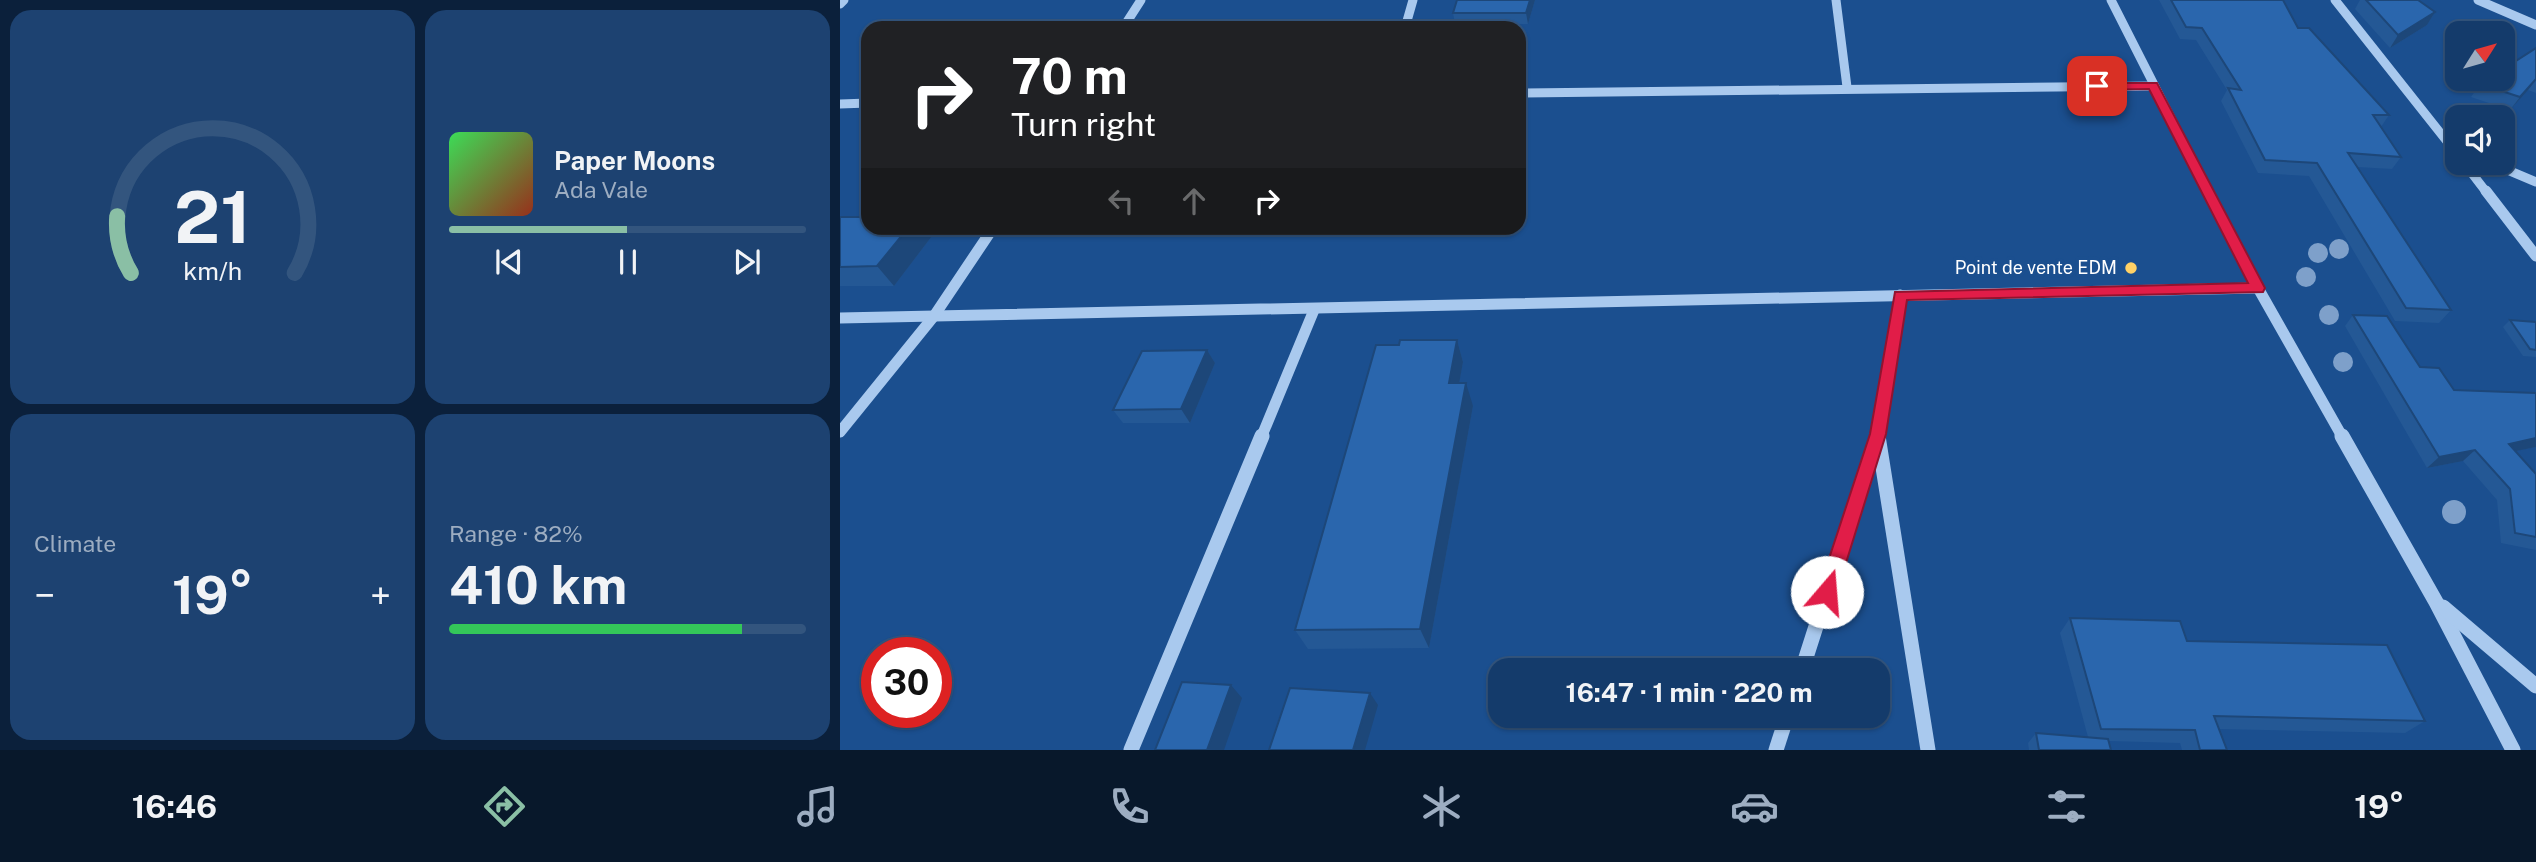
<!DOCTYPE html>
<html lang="en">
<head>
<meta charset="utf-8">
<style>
	:root { --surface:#143b6b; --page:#1d4271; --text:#f1f3f6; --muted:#9dadc1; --line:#33557e; --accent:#8abfa5 }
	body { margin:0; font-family:"Public Sans",sans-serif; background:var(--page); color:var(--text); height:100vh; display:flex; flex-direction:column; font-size:26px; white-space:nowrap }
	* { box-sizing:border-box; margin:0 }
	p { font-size:23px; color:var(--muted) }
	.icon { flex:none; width:38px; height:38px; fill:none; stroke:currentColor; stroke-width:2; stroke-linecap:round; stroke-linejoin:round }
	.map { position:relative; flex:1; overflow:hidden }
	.panel { display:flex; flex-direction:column; gap:10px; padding:10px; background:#0b203b; width:840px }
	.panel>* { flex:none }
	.banner { position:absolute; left:21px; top:21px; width:665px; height:214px; border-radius:21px; box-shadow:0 2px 5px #0004,0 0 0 2px var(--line); background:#202124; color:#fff; overflow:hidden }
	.needle { width:46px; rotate:53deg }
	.controls { position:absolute; left:1605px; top:21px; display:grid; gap:14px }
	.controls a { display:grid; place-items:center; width:70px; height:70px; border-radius:14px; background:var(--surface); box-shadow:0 2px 5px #0004,0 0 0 2px var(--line); font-size:35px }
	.speed { position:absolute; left:21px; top:637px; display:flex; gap:14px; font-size:35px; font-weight:700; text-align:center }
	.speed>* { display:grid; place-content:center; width:91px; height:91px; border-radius:50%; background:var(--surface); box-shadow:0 2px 5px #0004,0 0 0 2px var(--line); line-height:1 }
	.speed .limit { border:10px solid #d22; background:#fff; color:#111 }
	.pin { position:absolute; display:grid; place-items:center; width:60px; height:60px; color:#fff; margin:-30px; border-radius:14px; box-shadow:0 4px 10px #0006 }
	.me { position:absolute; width:77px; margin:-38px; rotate:18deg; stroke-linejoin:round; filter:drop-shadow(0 0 5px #0008) }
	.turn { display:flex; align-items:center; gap:24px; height:147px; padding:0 35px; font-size:32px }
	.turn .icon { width:91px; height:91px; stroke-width:2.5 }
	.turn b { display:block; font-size:49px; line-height:60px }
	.lanes { display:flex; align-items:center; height:66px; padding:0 35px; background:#0003; justify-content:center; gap:35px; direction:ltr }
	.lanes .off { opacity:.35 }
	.big { font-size:52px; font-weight:700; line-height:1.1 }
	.panel .card { flex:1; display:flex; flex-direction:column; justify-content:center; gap:10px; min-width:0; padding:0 24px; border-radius:21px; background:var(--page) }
	.panel .dial { align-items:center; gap:0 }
	.dial svg { height:182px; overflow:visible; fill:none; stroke:var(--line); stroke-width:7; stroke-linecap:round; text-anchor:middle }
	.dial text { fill:var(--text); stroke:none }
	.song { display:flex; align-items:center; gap:21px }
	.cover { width:84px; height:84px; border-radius:10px; background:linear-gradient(135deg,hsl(130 70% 55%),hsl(10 70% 35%)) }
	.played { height:7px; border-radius:4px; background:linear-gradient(90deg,var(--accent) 50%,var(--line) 50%) }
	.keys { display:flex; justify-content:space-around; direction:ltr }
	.heat { display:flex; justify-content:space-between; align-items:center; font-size:38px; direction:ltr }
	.charge { height:10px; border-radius:5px; background:linear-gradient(90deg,#34c759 82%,var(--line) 0) }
	.panel .tiles { flex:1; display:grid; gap:10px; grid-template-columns:repeat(2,1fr) }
	.trip { position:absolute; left:648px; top:658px; width:402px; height:70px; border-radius:21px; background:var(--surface); box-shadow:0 2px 5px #0004,0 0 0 2px var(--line); font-weight:700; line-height:70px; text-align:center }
	.menu { display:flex; height:112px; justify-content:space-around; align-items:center; background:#08182b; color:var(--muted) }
	.menu .icon { width:49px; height:49px }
	.menu .selected { color:var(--accent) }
	.menu b { font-size:32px; color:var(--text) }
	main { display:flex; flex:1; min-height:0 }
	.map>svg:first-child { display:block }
</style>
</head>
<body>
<main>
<section class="panel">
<div class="tiles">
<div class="card dial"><svg viewBox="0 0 100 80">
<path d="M14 69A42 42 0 1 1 86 69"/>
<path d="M14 69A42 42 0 0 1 8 44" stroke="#8abfa5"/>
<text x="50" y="56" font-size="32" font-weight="700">21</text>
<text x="50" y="72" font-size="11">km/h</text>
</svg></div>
<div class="card">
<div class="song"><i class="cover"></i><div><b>Paper Moons</b><p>Ada Vale</p></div></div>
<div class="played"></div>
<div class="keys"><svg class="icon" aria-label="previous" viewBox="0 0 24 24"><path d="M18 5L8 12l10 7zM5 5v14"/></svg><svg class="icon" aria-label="pause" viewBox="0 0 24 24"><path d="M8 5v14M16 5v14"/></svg><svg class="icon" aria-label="next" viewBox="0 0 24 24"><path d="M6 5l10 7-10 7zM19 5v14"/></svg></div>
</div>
<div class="card"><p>Climate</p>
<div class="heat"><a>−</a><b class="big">19°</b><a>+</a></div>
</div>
<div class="card"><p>Range · 82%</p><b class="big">410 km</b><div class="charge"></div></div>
</div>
</section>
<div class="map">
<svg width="1696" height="750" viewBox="0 0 1696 750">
	<rect width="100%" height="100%" fill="#1b4f8f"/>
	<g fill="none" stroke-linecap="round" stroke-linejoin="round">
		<g stroke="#a9c9ee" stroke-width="9">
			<path d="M996 0 1007 87"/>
			<path d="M1271 0 1369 193"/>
			<path d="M1495 0 1617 154"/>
			<path d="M1638 0 1696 25"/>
			<path d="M0 4 4 0"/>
			<path d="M283 28 301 0"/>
			<path d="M565 28 573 0"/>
			<path d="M679 93 1313 86"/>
			<path d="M0 104 28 103"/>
			<path d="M1624 163 1647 193"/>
			<path d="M1651 163 1696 182"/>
		</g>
		<g stroke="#a9c9ee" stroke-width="11">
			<path d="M1368 191 1418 288 1503 438"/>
			<path d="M1646 191 1696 256"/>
			<path d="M0 318 1418 288"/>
			<path d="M0 432 94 316 153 228"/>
			<path d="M421 438 474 310"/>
			<path d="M1037 438 1060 295"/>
		</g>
		<g stroke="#a9c9ee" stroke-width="15">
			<path d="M1038 436 1088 750"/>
			<path d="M1502 436 1596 602 1673 750"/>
			<path d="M1603 607 1696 686"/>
			<path d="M962 670 1037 436"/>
			<path d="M291 750 422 436"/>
			<path d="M936 750 947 716"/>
		</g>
	</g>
	<g fill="#7ea0ca">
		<circle cx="1499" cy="249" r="10"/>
		<circle cx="1478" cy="253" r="10"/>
		<circle cx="1466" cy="277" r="10"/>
		<circle cx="1489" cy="315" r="10"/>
		<circle cx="1503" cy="362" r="10"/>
		<circle cx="1614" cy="512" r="12"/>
	</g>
	<g fill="#245895">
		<path d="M695 0 688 24H615L613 13Z"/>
		<path d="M1319 0H1443L1458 28 1549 115 1541 127 1561 157 1552 169 1517 167 1611 310 1599 323 1555 321 1469 176 1418 173 1381 101 1387 90 1356 40 1340 39Z"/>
		<path d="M1520 0H1578L1595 12 1587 25 1550 48 1515 9Z"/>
		<path d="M1696 48V93L1688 90 1670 110 1631 97 1640 84Z"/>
		<path d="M0 217 92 236 54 286H0Z"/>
		<path d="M1513 315 1580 367 1614 390 1696 393V447L1675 451 1696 474V550L1661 543 1657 500 1623 461 1587 468 1505 326Z"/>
		<path d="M1670 320 1696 322V357L1683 356 1663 327Z"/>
		<path d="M617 340 623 362 619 383 633 406 589 648 468 649 455 630Z"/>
		<path d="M367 350 375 363 350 423H283L273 410Z"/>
		<path d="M1230 618 1347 641 1585 721 1565 733 1379 729 1387 750H1342L1340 743 1269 741 1271 750H1189L1188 743 1196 733 1248 737 1220 633Z"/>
	</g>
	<g fill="#1d4779">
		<path d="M690 0H695L688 24 686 13Z"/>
		<path d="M1595 12 1587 25 1550 48 1558 35Z"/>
		<path d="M1696 79 1688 90 1670 110 1680 97Z"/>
		<path d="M68 228H85L92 236 54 286 37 266Z"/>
		<path d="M617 340 623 362 615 406 609 383Z"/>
		<path d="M367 350 375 363 350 423 341 409Z"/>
		<path d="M626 383 633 406 589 648 580 629Z"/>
		<path d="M1696 438V447L1656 455 1669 444Z"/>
		<path d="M1635 450 1623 461 1587 468 1599 457Z"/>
		<path d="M391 685 402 698 384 750H367Z"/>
		<path d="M530 693 538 705 525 750H513Z"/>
	</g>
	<g fill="#2a66ad" stroke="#1d4779" stroke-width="2">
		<path d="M617 0H690L686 13H613Z"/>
		<path d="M1331 0H1443L1458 28H1469L1549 115H1533L1561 157 1508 153 1611 310 1566 308 1477 163 1425 160 1388 88 1401 90 1362 28 1346 27Z"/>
		<path d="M1526 0H1578L1595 12 1558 35Z"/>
		<path d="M458 25V28H411L412 26Z"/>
		<path d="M1696 48V79L1680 97 1640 84 1649 79H1662V70Z"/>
		<path d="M0 217H28V228H68L37 266 0 267Z"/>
		<path d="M1513 315 1547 316 1580 367 1599 368 1614 390 1696 393V438L1669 444 1696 474V537L1675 533 1670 489 1635 450 1599 457Z"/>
		<path d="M1670 320 1696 322V350L1690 349Z"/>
		<path d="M560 340H617L609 383H626L580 629 455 630 536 345H559Z"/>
		<path d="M367 350 341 409 273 410 302 351Z"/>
		<path d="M1230 618 1340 621 1347 641 1547 645 1585 721 1374 716 1387 750H1360L1355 730 1261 729Z"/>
		<path d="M342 682 391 685 367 750H315Z"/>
		<path d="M450 688 530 693 513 750H429Z"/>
		<path d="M1196 733 1268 739 1271 750H1199Z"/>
	</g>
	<path fill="#e11d48" stroke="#92132f" stroke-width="2" d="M1317 83 1425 288 1423 292 1067 300 1046 434 997 592 994 598 987 600 981 598 978 592 1030 434 1055 292 1408 283 1309 89 1257 90 1251 86 1257 83Z"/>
	<circle fill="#ffd166" stroke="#1b4f8f" stroke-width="2.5" cx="1291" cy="268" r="7"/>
	<g text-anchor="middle" stroke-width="7" stroke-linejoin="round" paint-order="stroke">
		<g font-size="18" fill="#fff" stroke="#1b4f8f" text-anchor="end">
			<text x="1277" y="274">Point de vente EDM</text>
		</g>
	</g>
</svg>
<div class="controls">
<a><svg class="needle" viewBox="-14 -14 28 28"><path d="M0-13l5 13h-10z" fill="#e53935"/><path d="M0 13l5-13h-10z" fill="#9dadc1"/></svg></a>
<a><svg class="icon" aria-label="sound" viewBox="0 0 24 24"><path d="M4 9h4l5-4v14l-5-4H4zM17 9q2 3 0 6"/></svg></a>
</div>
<div class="speed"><div class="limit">30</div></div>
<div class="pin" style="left:1257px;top:86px;background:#d93025"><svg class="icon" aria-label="arrive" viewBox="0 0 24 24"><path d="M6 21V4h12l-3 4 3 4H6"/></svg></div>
<svg class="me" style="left:987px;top:592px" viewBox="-20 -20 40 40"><circle r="19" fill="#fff"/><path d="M0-13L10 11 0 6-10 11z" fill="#e11d48"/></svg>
<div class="trip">16:47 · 1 min · 220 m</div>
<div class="banner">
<div class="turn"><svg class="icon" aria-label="right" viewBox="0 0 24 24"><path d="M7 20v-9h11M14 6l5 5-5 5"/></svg><div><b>70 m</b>Turn right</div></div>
<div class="lanes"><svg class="icon off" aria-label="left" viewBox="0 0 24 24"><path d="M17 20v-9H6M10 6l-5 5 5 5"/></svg><svg class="icon off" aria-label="ahead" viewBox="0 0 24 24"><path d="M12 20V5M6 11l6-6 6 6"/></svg><svg class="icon" aria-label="right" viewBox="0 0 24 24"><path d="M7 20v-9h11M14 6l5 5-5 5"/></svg></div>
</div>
</div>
</main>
<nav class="menu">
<b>16:46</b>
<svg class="icon selected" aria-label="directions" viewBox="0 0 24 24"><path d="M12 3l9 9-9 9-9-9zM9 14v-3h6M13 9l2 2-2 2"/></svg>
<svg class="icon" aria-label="music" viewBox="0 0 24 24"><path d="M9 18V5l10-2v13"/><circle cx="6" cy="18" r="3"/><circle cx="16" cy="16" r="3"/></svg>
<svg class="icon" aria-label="phone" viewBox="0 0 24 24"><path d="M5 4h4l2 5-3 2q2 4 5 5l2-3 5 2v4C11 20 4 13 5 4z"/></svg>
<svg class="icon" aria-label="climate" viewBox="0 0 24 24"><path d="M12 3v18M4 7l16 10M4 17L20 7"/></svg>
<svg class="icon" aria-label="car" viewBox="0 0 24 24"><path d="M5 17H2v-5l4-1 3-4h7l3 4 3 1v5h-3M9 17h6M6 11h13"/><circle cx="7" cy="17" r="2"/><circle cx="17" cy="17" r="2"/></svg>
<svg class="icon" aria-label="filters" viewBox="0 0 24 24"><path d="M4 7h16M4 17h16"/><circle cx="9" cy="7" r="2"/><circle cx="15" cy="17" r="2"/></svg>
<b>19°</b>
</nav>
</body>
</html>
